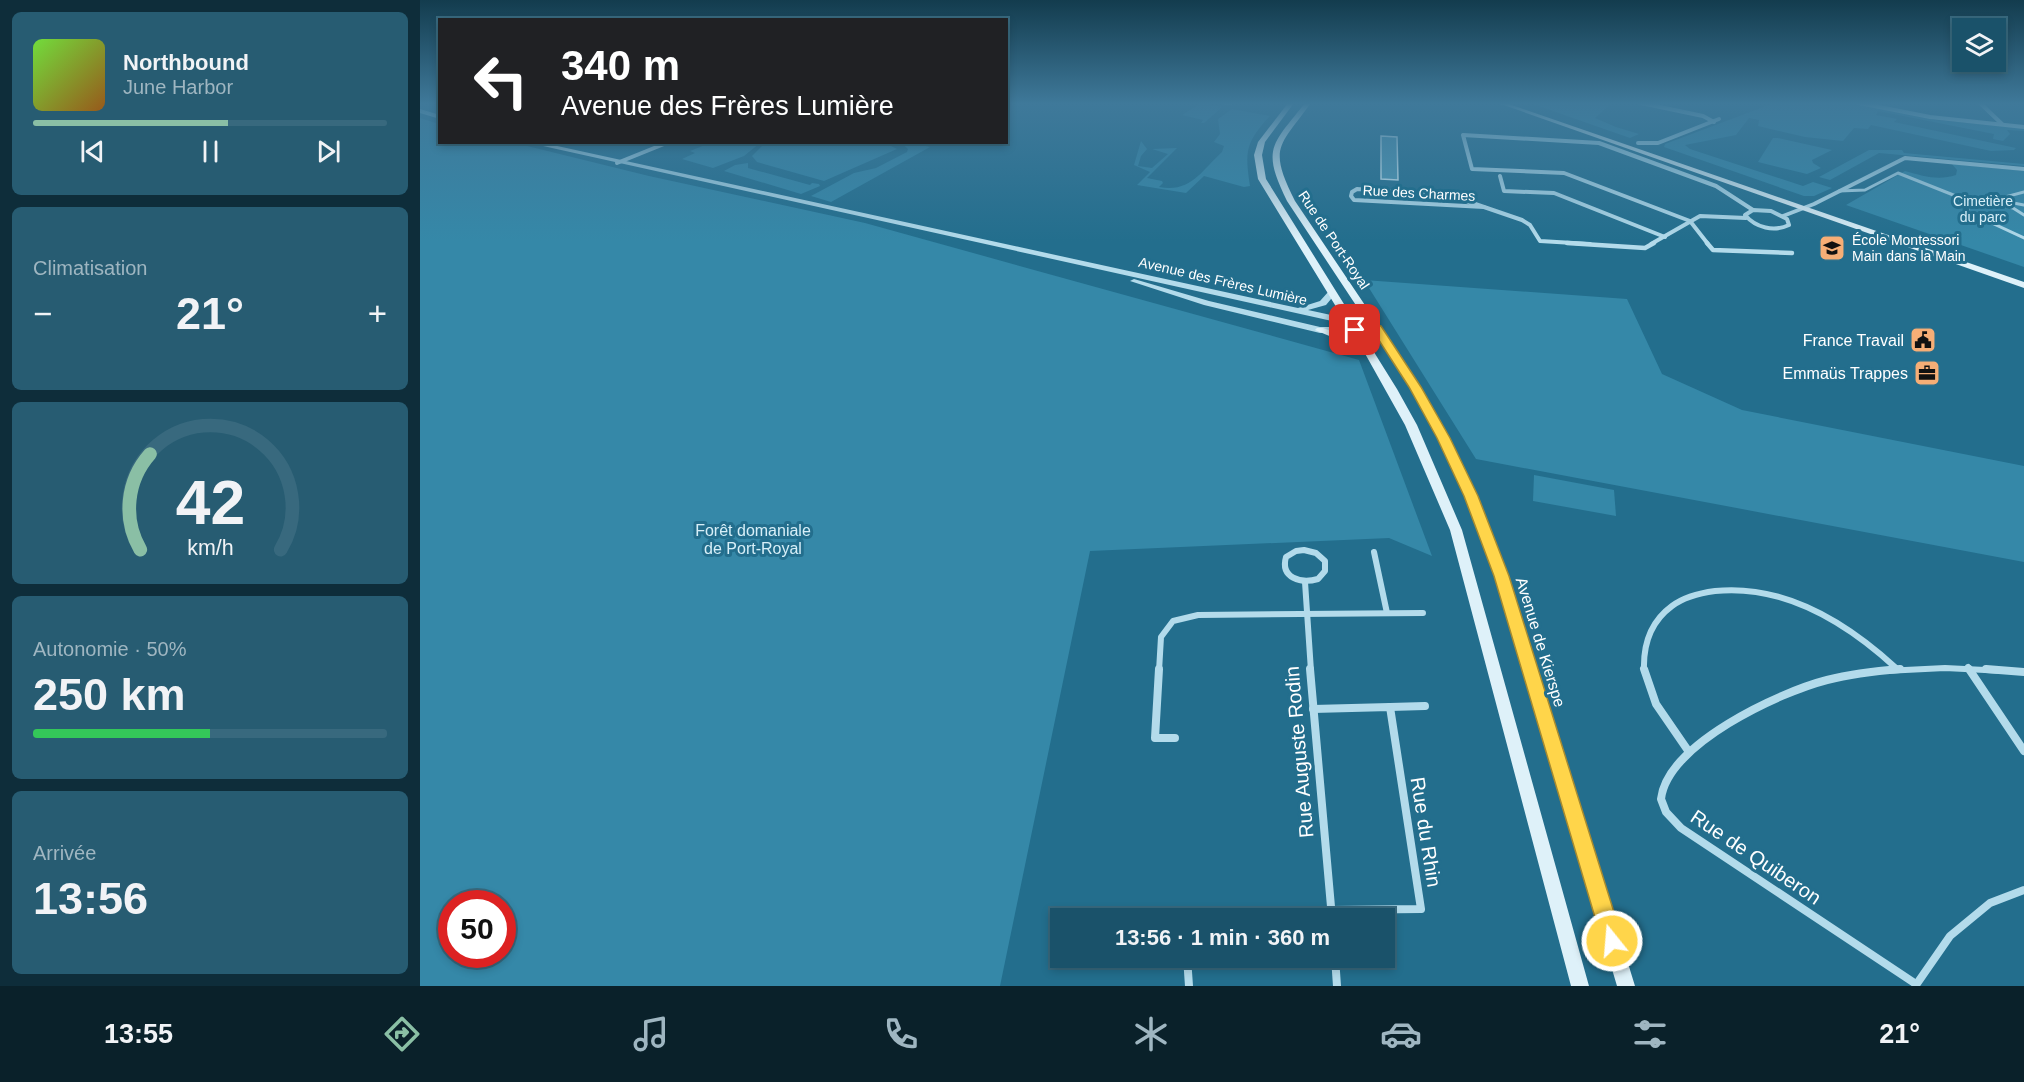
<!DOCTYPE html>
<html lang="fr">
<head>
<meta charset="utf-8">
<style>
	:root { --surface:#1a526a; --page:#275c72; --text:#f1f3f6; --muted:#9fb6c1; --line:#38697e; --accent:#8abfa5 }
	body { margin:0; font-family:Arial,sans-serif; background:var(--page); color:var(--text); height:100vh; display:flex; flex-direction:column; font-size:22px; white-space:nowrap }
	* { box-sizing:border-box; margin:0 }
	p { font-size:20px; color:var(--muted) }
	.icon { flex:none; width:33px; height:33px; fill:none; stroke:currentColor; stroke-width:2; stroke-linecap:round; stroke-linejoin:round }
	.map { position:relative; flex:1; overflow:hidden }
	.sheet { display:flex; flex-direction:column; gap:12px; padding:12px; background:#0e2d3a; width:420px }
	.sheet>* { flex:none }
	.top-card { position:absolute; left:18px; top:18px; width:570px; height:126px; border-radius:0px; box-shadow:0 3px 9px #0003,0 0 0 2px var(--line); background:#202124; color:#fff; overflow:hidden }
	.fabs { position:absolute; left:1532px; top:18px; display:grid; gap:12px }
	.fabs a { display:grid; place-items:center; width:54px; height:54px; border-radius:0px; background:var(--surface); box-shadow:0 3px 9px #0003,0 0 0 2px var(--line); font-size:30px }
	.speed { position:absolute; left:18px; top:890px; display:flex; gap:12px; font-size:30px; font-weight:700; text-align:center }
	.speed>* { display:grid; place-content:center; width:78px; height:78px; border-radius:50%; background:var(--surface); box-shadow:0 3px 9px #0003,0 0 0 2px var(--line); line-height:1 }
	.speed .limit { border:9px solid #d22; background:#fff; color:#111 }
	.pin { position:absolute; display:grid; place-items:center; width:51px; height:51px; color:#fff; margin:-26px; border-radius:12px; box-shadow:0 3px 9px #0006 }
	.me { position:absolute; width:66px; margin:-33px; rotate:343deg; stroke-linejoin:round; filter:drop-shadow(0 0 4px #0008) }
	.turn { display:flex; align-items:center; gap:21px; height:126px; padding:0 24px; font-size:27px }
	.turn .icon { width:78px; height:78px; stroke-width:2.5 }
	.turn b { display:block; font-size:42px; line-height:51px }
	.big { font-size:45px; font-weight:700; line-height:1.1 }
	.sheet .tile { flex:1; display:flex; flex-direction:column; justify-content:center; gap:9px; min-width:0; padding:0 21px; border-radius:9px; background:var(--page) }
	.sheet .dial { align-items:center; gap:0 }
	.dial svg { height:156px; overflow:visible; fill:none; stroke:var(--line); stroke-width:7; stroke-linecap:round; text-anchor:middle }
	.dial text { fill:var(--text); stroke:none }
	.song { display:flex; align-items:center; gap:18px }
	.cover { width:72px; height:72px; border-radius:9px; background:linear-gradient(135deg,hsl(100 70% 55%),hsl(30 70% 35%)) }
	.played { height:6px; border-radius:3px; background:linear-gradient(90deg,var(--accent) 55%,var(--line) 55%) }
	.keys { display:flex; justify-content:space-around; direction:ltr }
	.heat { display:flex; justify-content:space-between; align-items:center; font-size:33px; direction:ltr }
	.charge { height:9px; border-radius:4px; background:linear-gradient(90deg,#34c759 50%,var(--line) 0) }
	.trip { position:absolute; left:630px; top:908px; width:345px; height:60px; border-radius:0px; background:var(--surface); box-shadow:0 3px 9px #0003,0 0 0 2px var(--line); font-weight:700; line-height:60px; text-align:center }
	.tab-bar { display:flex; height:96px; justify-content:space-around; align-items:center; background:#0a212a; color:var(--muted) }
	.tab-bar .icon { width:42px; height:42px }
	.tab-bar .active { color:var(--accent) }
	.tab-bar b { font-size:27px; color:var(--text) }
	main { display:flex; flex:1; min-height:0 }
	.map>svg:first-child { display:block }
</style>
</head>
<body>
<main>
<section class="sheet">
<div class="tile">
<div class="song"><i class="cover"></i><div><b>Northbound</b><p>June Harbor</p></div></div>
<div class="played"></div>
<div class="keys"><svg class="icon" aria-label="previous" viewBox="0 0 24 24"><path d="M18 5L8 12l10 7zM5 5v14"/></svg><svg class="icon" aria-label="pause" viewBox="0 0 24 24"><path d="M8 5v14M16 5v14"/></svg><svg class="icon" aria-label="next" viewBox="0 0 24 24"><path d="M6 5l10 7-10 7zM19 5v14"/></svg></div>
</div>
<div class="tile"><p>Climatisation</p>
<div class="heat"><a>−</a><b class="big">21°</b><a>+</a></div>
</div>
<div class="tile dial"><svg viewBox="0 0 100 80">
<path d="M14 69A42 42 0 1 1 86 69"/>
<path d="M14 69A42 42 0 0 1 19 20" stroke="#8abfa5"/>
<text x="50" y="56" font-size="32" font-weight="700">42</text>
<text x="50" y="72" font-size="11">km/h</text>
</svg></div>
<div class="tile"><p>Autonomie · 50%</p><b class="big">250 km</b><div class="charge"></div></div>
<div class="tile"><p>Arrivée</p><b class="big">13:56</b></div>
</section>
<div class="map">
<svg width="1604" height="986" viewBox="0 0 1604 986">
	<rect width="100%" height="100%" fill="#236e8d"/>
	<g fill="#3588a8" fill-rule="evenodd">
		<path d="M781 103 802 107 784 123H781L783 120 762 115Z"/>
		<path d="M1110 103H1192L1175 118 1196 127 1219 134 1210 138Z"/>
		<path d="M1354 103H1430L1515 120 1604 128V131L1587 130 1590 134 1583 141 1573 139 1574 134 1458 111 1456 115 1477 119 1474 122 1596 148 1594 150 1571 151 1451 125 1448 129 1434 128 1423 141 1385 137 1338 126 1339 120 1329 118 1316 135 1265 145 1270 149 1383 186 1393 182 1412 188 1394 196H1384L1244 147 1245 144Z"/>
		<path d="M812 109 850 116C825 143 825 151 830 186L824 187 784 176 766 193 717 185 730 172 714 165 721 141 727 149 721 156 718 166 732 168 748 154 732 149 757 148 727 178 742 181 743 183 739 187C771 193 781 171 802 152L804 146 794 142 800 134 798 119Z"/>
		<path d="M0 118 19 124 20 142 95 143 229 176 445 223 939 360 1012 556 969 538 670 551 580 986H0ZM32 903H82V954H32Z"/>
		<path d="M1353 138H1358L1412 150 1392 160 1393 163 1401 168 1387 174 1338 162Z"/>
		<path d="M290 143V142L340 143 324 156 293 168 262 159 275 153 270 151Z"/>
		<path d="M345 143H465L477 149 404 181 337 162 332 156Z"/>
		<path d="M481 143H493L510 147 411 202 391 196 434 173 456 168 487 152 488 149Z"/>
		<path d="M1449 150H1482L1484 153 1604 164V166L1459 153 1410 180 1399 177Z"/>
		<path d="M328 163V168L390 185 392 183 399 184 400 186 381 194 304 171 315 165Z"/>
		<path d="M1532 164 1604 171V267L1426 205 1485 171C1503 176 1518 181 1536 175L1537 170Z"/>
		<path d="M944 280 1207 299 1242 374 1322 410 1604 466V562L1056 459Z"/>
		<path d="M1114 475 1194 490 1196 516 1113 501Z"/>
	</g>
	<path fill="#509ab6" stroke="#d7eff8" stroke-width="1.5" d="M961 136 977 137 978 180 961 179Z"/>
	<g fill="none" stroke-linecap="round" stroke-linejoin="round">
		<g stroke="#b3dbeb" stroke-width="3">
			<path d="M1419 191 1445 190 1478 173 1556 204"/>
			<path d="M1604 192 1548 207V212L1604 238"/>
			<path d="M1578 200 1604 205"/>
			<path d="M1568 203 1593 208 1604 215"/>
		</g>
		<g stroke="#b3dbeb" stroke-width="4">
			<path d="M806 103H810"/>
			<path d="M1221 103 1283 116 1294 122"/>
			<path d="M1439 103 1510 117 1604 127"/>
			<path d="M1560 103 1582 124"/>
			<path d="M1218 143H1238L1299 119"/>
			<path d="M197 163 249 142"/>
			<path d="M1080 176 1084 191 1134 193 1245 237"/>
			<path d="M937 189 1032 196 1064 207 934 200 931 196 932 192Z"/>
			<path d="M1064 207 1102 220 1110 225 1120 241 1170 244"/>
			<path d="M1333 210 1351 211 1367 219 1369 225C1354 232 1336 228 1325 215Z"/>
			<path d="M1363 216 1394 204 1485 158 1604 169"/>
			<path d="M1231 244 1280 216 1326 218"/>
			<path d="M1288 244 1270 221 1144 173 1052 169 1043 135 1179 143 1296 186 1333 210"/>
		</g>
		<g stroke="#b3dbeb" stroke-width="4.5">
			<path d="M1147 243 1225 248 1234 243"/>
			<path d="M1287 243 1293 250 1372 253"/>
		</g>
		<g stroke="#b3dbeb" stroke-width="6">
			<path d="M884 550 896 553 905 561V571L898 579C881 584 860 578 866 557L876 551Z"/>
			<path d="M954 552 967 613"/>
			<path d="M885 582 891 671"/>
			<path d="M1548 667 1550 671"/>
			<path d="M739 671 741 637 753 621 778 615 1003 613"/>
			<path d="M1224 671C1223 645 1230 622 1252 606 1264 597 1280 593 1295 591 1364 584 1427 623 1476 668"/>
			<path d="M1465 671 1525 668 1585 671"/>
		</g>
		<g stroke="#b3dbeb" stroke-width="8">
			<path d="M739 669 735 738H755"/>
			<path d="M890 669 912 918"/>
			<path d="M1224 669 1236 704 1269 752"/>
			<path d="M1480 669C1456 671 1431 674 1407 680 1360 692 1247 744 1241 799L1246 812 1261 828 1496 984"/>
			<path d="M1549 669 1604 751"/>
			<path d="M1566 669 1604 672"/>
			<path d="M970 707 1005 706"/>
			<path d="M893 709 970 707 1001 909 911 910"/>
			<path d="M767 957 769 986"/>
			<path d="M915 957 917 986"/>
			<path d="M743 958 757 957"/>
			<path d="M1496 985 1530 936 1570 903 1604 890"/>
		</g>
		<g fill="#b3dbeb" fill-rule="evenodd">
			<path d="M0 109 20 115V119L0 113Z"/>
			<path d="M105 142H119L878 308 900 301 909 291H912L916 293 906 305 888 310 957 325 961 328 957 331 948 329 944 332 900 333 784 305 710 281 714 279 789 301 900 327H939Z"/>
		</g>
		<g fill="#def1f9" fill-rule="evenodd">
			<path d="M868 103H874L845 142 842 155 846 179 977 389 997 425 1042 530 1169 986H1151L1030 530 985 425 943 350 895 330 897 328H903L937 341 838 179 834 155 838 142Z"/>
			<path d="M885 103H891C859 147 848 147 875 201L1000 387 1029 438 1057 496 1089 576 1215 986H1197L1075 576 1045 496 1017 438 990 387 867 201C841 148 852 145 885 103Z"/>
			<path d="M1078 103H1086L1604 282V288Z"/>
		</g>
	</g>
	<linearGradient id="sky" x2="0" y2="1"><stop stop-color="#133c4e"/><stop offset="0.43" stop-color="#3f799a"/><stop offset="1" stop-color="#3f799a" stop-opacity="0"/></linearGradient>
	<rect width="1604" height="241" fill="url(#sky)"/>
	<path fill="#ffd54a" stroke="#a68a30" stroke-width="1.5" d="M927 320 961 326 1001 387 1030 438 1058 496 1089 576 1203 941 1200 948 1192 951 1185 948 1182 941 1074 576 1044 496 1017 438 989 387 953 331 940 328 939 332H932L926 323Z"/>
	<defs>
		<g id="school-square" transform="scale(1.35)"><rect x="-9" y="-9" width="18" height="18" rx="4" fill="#f6ae76" stroke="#236e8d"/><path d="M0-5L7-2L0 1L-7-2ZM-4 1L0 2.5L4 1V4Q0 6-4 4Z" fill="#111"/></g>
		<g id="civic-square" transform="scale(1.35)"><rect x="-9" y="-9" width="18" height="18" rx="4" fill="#f6ae76" stroke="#236e8d"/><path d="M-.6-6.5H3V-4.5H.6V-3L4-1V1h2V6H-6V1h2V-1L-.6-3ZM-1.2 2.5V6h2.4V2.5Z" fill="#111"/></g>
		<g id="office-square" transform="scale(1.35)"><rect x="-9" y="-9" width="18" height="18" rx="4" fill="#f6ae76" stroke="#236e8d"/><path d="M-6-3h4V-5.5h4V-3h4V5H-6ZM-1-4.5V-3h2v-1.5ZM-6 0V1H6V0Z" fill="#111"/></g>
	</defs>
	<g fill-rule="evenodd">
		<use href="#school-square" x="1412" y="248"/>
		<use href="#civic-square" x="1503" y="340"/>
		<use href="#office-square" x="1507" y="373"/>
	</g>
	<g text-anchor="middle" stroke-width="6" stroke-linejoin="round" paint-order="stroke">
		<g font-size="14" fill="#fff" stroke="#236e8d">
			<text transform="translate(999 193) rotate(3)" y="5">Rue des Charmes</text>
			<text transform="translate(914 240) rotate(56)" y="5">Rue de Port-Royal</text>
			<text transform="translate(803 281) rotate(13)" y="5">Avenue des Frères Lumière</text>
		</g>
		<g font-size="14" fill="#d7eff8" stroke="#236e8d">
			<text x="1563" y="206">Cimetière<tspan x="1563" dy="16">du parc</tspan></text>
		</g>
		<g font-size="14" fill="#fff" stroke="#236e8d" text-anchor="start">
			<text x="1432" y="245">École Montessori<tspan x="1432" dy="16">Main dans la Main</tspan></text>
		</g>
		<g font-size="16" fill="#fff" stroke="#236e8d" text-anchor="end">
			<text x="1484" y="346">France Travail</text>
			<text x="1488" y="379">Emmaüs Trappes</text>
		</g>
		<g font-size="16" fill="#d7eff8" stroke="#236e8d">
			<text x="333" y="536">Forêt domaniale<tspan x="333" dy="18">de Port-Royal</tspan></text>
		</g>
		<g font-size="16" fill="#fff" stroke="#236e8d">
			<text transform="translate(1121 642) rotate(73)" y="6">Avenue de Kierspe</text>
		</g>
		<g font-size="20" fill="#fff" stroke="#236e8d">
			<text transform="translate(879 752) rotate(-95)" y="7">Rue Auguste Rodin</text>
			<text transform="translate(1006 832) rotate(81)" y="7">Rue du Rhin</text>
			<text transform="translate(1336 857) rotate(34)" y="7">Rue de Quiberon</text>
		</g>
	</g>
</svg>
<div class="fabs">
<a><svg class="icon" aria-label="layers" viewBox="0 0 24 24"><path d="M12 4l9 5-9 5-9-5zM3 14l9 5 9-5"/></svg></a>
</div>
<div class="speed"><div class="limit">50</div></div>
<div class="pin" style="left:935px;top:330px;background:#d93025"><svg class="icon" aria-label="arrive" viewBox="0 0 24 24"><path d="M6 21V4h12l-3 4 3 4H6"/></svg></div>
<svg class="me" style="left:1192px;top:941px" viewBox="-20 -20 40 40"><circle r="17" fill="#ffd54a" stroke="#fff" stroke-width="3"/><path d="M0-11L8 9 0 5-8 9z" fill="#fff"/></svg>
<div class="trip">13:56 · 1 min · 360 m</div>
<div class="top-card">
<div class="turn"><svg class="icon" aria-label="left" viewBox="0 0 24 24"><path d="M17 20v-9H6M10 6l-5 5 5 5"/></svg><div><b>340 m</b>Avenue des Frères Lumière</div></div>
</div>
</div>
</main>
<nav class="tab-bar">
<b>13:55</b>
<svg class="icon active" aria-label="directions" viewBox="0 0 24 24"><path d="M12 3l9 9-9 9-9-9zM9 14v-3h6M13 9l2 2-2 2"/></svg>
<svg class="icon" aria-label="music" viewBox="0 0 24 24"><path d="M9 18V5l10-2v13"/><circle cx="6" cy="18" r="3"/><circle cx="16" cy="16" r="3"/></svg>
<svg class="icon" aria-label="phone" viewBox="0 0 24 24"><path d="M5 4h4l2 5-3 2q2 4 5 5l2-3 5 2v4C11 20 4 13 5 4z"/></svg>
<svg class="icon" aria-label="climate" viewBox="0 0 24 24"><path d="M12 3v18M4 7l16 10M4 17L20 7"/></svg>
<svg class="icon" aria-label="car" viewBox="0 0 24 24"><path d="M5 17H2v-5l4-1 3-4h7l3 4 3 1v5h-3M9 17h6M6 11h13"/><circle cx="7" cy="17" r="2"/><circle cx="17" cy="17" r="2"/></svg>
<svg class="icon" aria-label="filters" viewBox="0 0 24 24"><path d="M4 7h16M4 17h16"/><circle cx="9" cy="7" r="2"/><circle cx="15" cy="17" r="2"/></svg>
<b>21°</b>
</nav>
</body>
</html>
